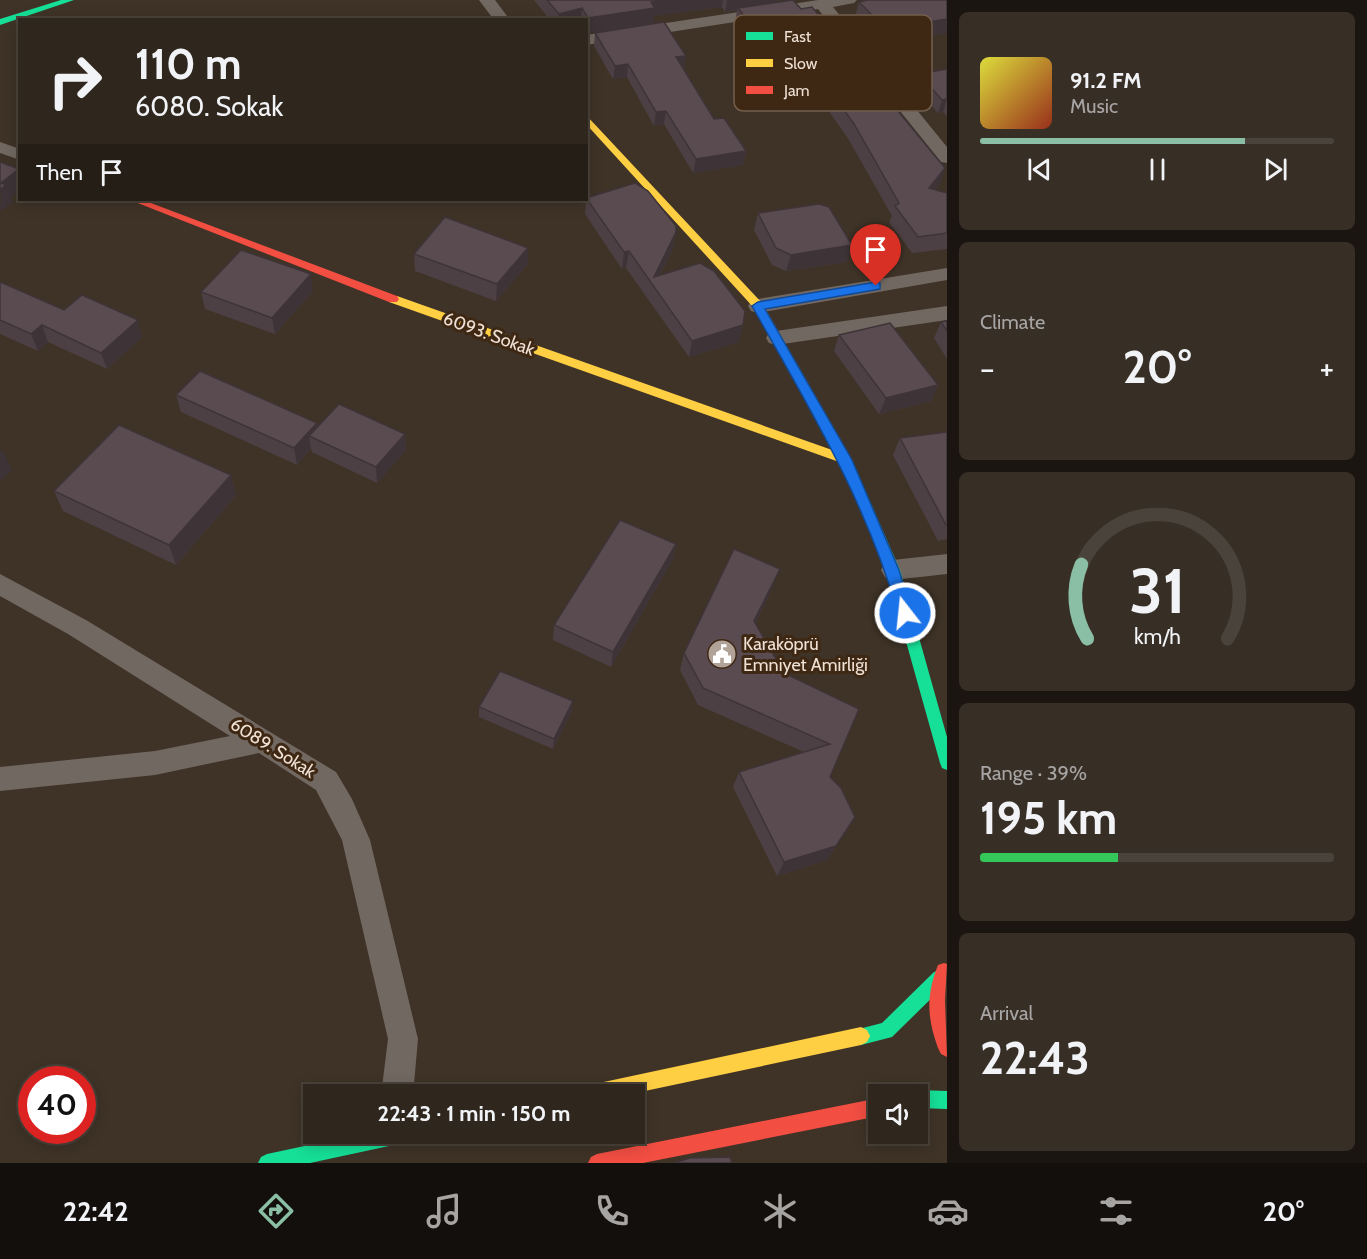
<!DOCTYPE html>
<html lang="en">
<head>
<meta charset="utf-8">
<style>
	:root { --surface:#2f261d; --page:#372e26; --text:#f1f3f6; --muted:#a7a5a4; --line:#4a433b; --accent:#8abfa5 }
	body { margin:0; font-family:Cabin,sans-serif; background:var(--page); color:var(--text); height:100vh; display:flex; flex-direction:column; font-size:22px; white-space:nowrap }
	* { box-sizing:border-box; margin:0 }
	p { font-size:20px; color:var(--muted) }
	.icon { flex:none; width:33px; height:33px; fill:none; stroke:currentColor; stroke-width:2; stroke-linecap:round; stroke-linejoin:round }
	.map { position:relative; flex:1; overflow:hidden }
	.side { display:flex; flex-direction:column; gap:12px; padding:12px; background:#1a1510; width:420px }
	.side>* { flex:none }
	.guide { position:absolute; left:18px; top:18px; width:570px; height:183px; border-radius:0px; box-shadow:0 3px 15px #0003,0 0 0 2px var(--line); background:#2f261d; color:var(--text); overflow:hidden }
	.controls { position:absolute; left:868px; top:1084px; display:grid; gap:12px }
	.controls a { display:grid; place-items:center; width:60px; height:60px; border-radius:0px; background:var(--surface); box-shadow:0 3px 15px #0003,0 0 0 2px var(--line); font-size:30px }
	.speed { position:absolute; left:18px; top:1066px; display:flex; gap:12px; font-size:30px; font-weight:700; text-align:center }
	.speed>* { display:grid; place-content:center; width:78px; height:78px; border-radius:50%; background:var(--surface); box-shadow:0 3px 15px #0003,0 0 0 2px var(--line); line-height:1 }
	.speed .limit { border:9px solid #d22; background:#fff; color:#111 }
	.pin { position:absolute; display:grid; place-items:center; width:51px; height:51px; color:#fff; margin:-62px -26px; border-radius:50% 50% 50% 0; rotate:-45deg; box-shadow:0 0 6px #0007 }
	.pin .icon { rotate:45deg }
	.me { position:absolute; width:66px; margin:-33px; rotate:344deg; stroke-linejoin:round; filter:drop-shadow(0 0 4px #0008) }
	.turn { display:flex; align-items:center; gap:21px; height:126px; padding:0 18px; font-size:27px }
	.turn .icon { width:78px; height:78px; stroke-width:2.5 }
	.turn b { display:block; font-size:42px; line-height:51px }
	.then { display:flex; align-items:center; height:57px; padding:0 18px; background:#0003; gap:12px; font-size:22px }
	.big { font-size:45px; font-weight:700; line-height:1.1 }
	.side .widget { flex:1; display:flex; flex-direction:column; justify-content:center; gap:9px; min-width:0; padding:0 21px; border-radius:9px; background:var(--page) }
	.side .dial { align-items:center; gap:0 }
	.dial svg { height:156px; overflow:visible; fill:none; stroke:var(--line); stroke-width:7; stroke-linecap:round; text-anchor:middle }
	.dial text { fill:var(--text); stroke:none }
	.song { display:flex; align-items:center; gap:18px }
	.cover { width:72px; height:72px; border-radius:9px; background:linear-gradient(135deg,hsl(60 70% 55%),hsl(10 70% 35%)) }
	.played { height:6px; border-radius:3px; background:linear-gradient(90deg,var(--accent) 75%,var(--line) 75%) }
	.keys { display:flex; justify-content:space-around; direction:ltr }
	.heat { display:flex; justify-content:space-between; align-items:center; font-size:33px; direction:ltr }
	.charge { height:9px; border-radius:4px; background:linear-gradient(90deg,#34c759 39%,var(--line) 0) }
	.trip { position:absolute; left:303px; top:1084px; width:342px; height:60px; border-radius:0px; background:var(--surface); box-shadow:0 3px 15px #0003,0 0 0 2px var(--line); font-weight:700; line-height:60px; text-align:center }
	.dock { display:flex; height:96px; justify-content:space-around; align-items:center; background:#130f0c; color:var(--muted) }
	.dock .icon { width:42px; height:42px }
	.dock .current { color:var(--accent) }
	.dock b { font-size:27px; color:var(--text) }
	main { display:flex; flex:1; min-height:0 }
	.map>svg:first-child { display:block }
</style>
</head>
<body>
<main>
<div class="map">
<svg width="947" height="1163" viewBox="0 0 947 1163">
	<rect width="100%" height="100%" fill="#3f3327"/>
	<g fill="none" stroke-linecap="round" stroke-linejoin="round">
		<g fill="#726862" fill-rule="evenodd">
			<path d="M479 0H495L510 20H494Z"/>
			<path d="M818 0H857L854 3 833 7 947 147V163L941 162 818 9 586 45V35Z"/>
			<path d="M0 142 20 149V160L0 153Z"/>
			<path d="M947 268V280L758 313 751 311 748 306 751 301 758 299Z"/>
			<path d="M947 306V320L776 345 769 343 766 338 769 333 776 331Z"/>
			<path d="M947 554V574L893 580 885 577 881 570 885 563 893 560Z"/>
			<path d="M0 574 86 620 336 772 352 799 370 840 418 1039 413 1095H381L388 1039 342 840 316 790 259 753 155 775 0 791V767L155 751 230 736 68 634 0 596Z"/>
		</g>
		<g fill="#16e098" fill-rule="evenodd">
			<path d="M61 0H74L0 25V19Z"/>
			<path d="M846 455 852 460 900 570 947 737V770L942 768 940 763 886 570 840 460Z"/>
			<path d="M940 970 946 972V984L892 1037 861 1045 855 1042 852 1036 855 1030 882 1023 934 972Z"/>
			<path d="M918 1090 947 1091V1109L918 1108V1095H911Z"/>
			<path d="M361 1134H412L409 1140 403 1143 310 1163H258L261 1157 267 1154Z"/>
		</g>
		<g fill="#ffcf43" fill-rule="evenodd">
			<path d="M586 115 762 303 852 460 850 463H842L389 302V296H397L835 451 754 308 586 124Z"/>
			<path d="M861 1027 867 1030 870 1036 867 1042 861 1045 626 1095H576L579 1089 585 1086Z"/>
		</g>
		<g fill="#f24e42" fill-rule="evenodd">
			<path d="M130 200H143L397 296 399 299 397 302H389Z"/>
			<path d="M944 963 947 964 945 1000 947 1057 941 1054 938 1048C927 1018 926 995 938 965Z"/>
			<path d="M879 1098V1116L643 1163H588L591 1157 597 1154Z"/>
		</g>
	</g>
	<g fill="#4d4045">
		<path d="M534 0H779L778 2 940 184 935 190 947 193V249L912 253 889 222 892 216 849 140 819 97 789 102 770 76 771 71 735 24 737 10 725 12 722 7 654 16V23L586 33V20H550Z"/>
		<path d="M947 0 881 44 855 16 859 2Z"/>
		<path d="M595 33 686 56 684 69 714 119 746 151 743 165 693 173 664 124 654 126 627 77 613 79 594 46Z"/>
		<path d="M947 69V116L943 112 938 113 915 87 919 74Z"/>
		<path d="M586 197 673 249 660 275 739 342 689 357 626 268 622 269 585 214Z"/>
		<path d="M758 213 852 245 847 262 786 271 772 265 754 230Z"/>
		<path d="M414 254 528 264 496 301 415 271Z"/>
		<path d="M0 282 64 310 142 337 107 369 48 342 38 351 0 334Z"/>
		<path d="M313 291 275 334 205 309 201 292Z"/>
		<path d="M947 321V359L934 338 941 322Z"/>
		<path d="M839 335 938 385 931 401 879 414 834 351Z"/>
		<path d="M176 395 318 427 405 434 406 450 377 483 312 452 311 448 297 465 181 412Z"/>
		<path d="M947 432V539L938 541 893 455 900 438Z"/>
		<path d="M54 491 236 495 176 565 63 511Z"/>
		<path d="M676 544 673 559 611 667 553 640 554 625Z"/>
		<path d="M773 587 755 624 784 673 859 709 830 777 855 817 827 860 777 876 733 787 739 772 804 752 698 705 680 670 684 653Z"/>
		<path d="M479 707 572 711 553 749 479 717Z"/>
	</g>
	<g fill="#3e3438">
		<path d="M667 0H723L722 7 654 16V23L586 33 588 18 651 2Z"/>
		<path d="M727 0H779L778 4 738 8 737 10 725 12Z"/>
		<path d="M582 8 581 20H559V14Z"/>
		<path d="M947 19V33L881 44 886 29Z"/>
		<path d="M686 56 684 69 676 57Z"/>
		<path d="M628 64 627 77 613 79 615 66Z"/>
		<path d="M823 81 819 97 789 102 793 86Z"/>
		<path d="M947 99 943 112 938 113 942 100Z"/>
		<path d="M666 111 664 124 654 126 656 112Z"/>
		<path d="M746 151 743 165 693 173 696 159Z"/>
		<path d="M945 168 940 184 923 204 929 188Z"/>
		<path d="M19 169 20 171V190L11 197 13 202 0 212 1 183Z"/>
		<path d="M676 232 673 249 654 287V277Z"/>
		<path d="M852 245 847 262 786 271 791 255Z"/>
		<path d="M528 248V264L496 301 497 284Z"/>
		<path d="M629 251 626 268 622 269 624 252Z"/>
		<path d="M311 274 313 291 275 334 272 318Z"/>
		<path d="M138 320 142 337 107 369 101 353Z"/>
		<path d="M42 325 48 342 38 351 31 334Z"/>
		<path d="M743 325 739 342 689 357 692 341Z"/>
		<path d="M938 385 931 401 879 414 886 398Z"/>
		<path d="M317 423 320 439 309 436 311 448 297 465 294 448Z"/>
		<path d="M405 434 406 450 377 483 376 467Z"/>
		<path d="M3 450 12 470 0 481V452Z"/>
		<path d="M231 475 236 495 176 565 169 545Z"/>
		<path d="M676 544 673 559 611 667 613 652Z"/>
		<path d="M780 569 773 587 748 638 754 621Z"/>
		<path d="M573 701 572 711 553 749 554 739Z"/>
		<path d="M855 817 827 860 777 876 784 862Z"/>
	</g>
	<g fill="#594b50" stroke="#3e3438" stroke-width="1.5">
		<path d="M547 0H667L651 2 655 8 588 18 582 8 559 14Z"/>
		<path d="M793 0 801 9 812 7 945 168 929 188 947 193V233L918 237 895 206 899 203 854 124 823 81 793 86 773 60 777 59 738 8Z"/>
		<path d="M868 0H947V19L886 29 859 2Z"/>
		<path d="M664 22 686 56 676 57 714 119 724 118 746 151 696 159 666 111 656 112 628 64 615 66 595 33Z"/>
		<path d="M947 69V99L942 100 919 74Z"/>
		<path d="M0 162 19 169 1 183 6 185 0 190Z"/>
		<path d="M635 183 648 191 676 226V232L654 277 700 263 714 271 745 311 743 325 692 341 629 251 624 252 586 198Z"/>
		<path d="M819 204 829 207 852 245 791 255 776 248 758 213Z"/>
		<path d="M445 217 528 248 497 284 414 254Z"/>
		<path d="M241 250 311 274 272 318 201 292Z"/>
		<path d="M0 282 64 310 82 295 138 320 101 353 42 325 31 334 0 320Z"/>
		<path d="M947 321V331L941 322Z"/>
		<path d="M890 323 938 385 886 398 839 335Z"/>
		<path d="M200 371 317 423 294 448 176 395Z"/>
		<path d="M339 404 405 434 376 467 309 436Z"/>
		<path d="M119 425 231 475 169 545 54 491Z"/>
		<path d="M947 432V525H946L900 438Z"/>
		<path d="M620 520 676 544 613 652 554 625Z"/>
		<path d="M734 549 780 569 754 621 784 673 859 709 830 777 841 788 855 817 836 846 784 862 739 772 830 744 703 688 684 653Z"/>
		<path d="M500 671 573 701 554 739 479 707Z"/>
		<path d="M730 1157 732 1163H673L690 1158Z"/>
	</g>
	<path fill="#1a73e8" stroke="#114b97" stroke-width="1.5" d="M876 282 880 283V289L765 309 852 460 899 570 912 613 910 617H900L898 613C866 501 809 407 752 306L758 302Z"/>
	<defs>
		<g id="civic-disc" transform="scale(1.5)"><circle r="9.5" fill="#b1a397" stroke="#3e2813"/><path d="M-.6-6.5H3V-4.5H.6V-3L4-1V1h2V6H-6V1h2V-1L-.6-3ZM-1.2 2.5V6h2.4V2.5Z" fill="#fff"/></g>
	</defs>
	<g fill-rule="evenodd">
		<use href="#civic-disc" x="722" y="654"/>
	</g>
	<g text-anchor="middle" stroke-width="6" stroke-linejoin="round" paint-order="stroke">
		<g font-size="18" fill="#efe0d4" stroke="#3e2813">
			<text transform="translate(489 334) rotate(20)" y="6">6093. Sokak</text>
			<text transform="translate(273 748) rotate(32)" y="6">6089. Sokak</text>
		</g>
		<g font-size="18" fill="#efe0d4" stroke="#3e2813" text-anchor="start">
			<text x="743" y="650">Karaköprü<tspan x="743" dy="21">Emniyet Amirliği</tspan></text>
		</g>
	</g>
	<rect x="734" y="15" width="198" height="96" rx="9" fill="#3e2813" stroke="#735f4d" stroke-width="1.5"/>
	<rect x="746" y="32" width="27" height="8" fill="#16e098"/>
	<rect x="746" y="59" width="27" height="8" fill="#ffcf43"/>
	<rect x="746" y="86" width="27" height="8" fill="#f24e42"/>
	<g font-size="16" fill="#efe0d4">
		<text x="784" y="42">Fast</text>
		<text x="784" y="69">Slow</text>
		<text x="784" y="96">Jam</text>
	</g>
</svg>
<div class="controls">
<a><svg class="icon" aria-label="sound" viewBox="0 0 24 24"><path d="M4 9h4l5-4v14l-5-4H4zM17 9q2 3 0 6"/></svg></a>
</div>
<div class="speed"><div class="limit">40</div></div>
<div class="pin" style="left:876px;top:286px;background:#d93025"><svg class="icon" aria-label="arrive" viewBox="0 0 24 24"><path d="M6 21V4h12l-3 4 3 4H6"/></svg></div>
<svg class="me" style="left:905px;top:613px" viewBox="-20 -20 40 40"><circle r="17" fill="#1a73e8" stroke="#fff" stroke-width="3"/><path d="M0-11L8 9 0 5-8 9z" fill="#fff"/></svg>
<div class="trip">22:43 · 1 min · 150 m</div>
<div class="guide">
<div class="turn"><svg class="icon" aria-label="right" viewBox="0 0 24 24"><path d="M7 20v-9h11M14 6l5 5-5 5"/></svg><div><b>110 m</b>6080. Sokak</div></div>
<div class="then">Then<svg class="icon" aria-label="arrive" viewBox="0 0 24 24"><path d="M6 21V4h12l-3 4 3 4H6"/></svg></div>
</div>
</div>
<section class="side">
<div class="widget">
<div class="song"><i class="cover"></i><div><b>91.2 FM</b><p>Music</p></div></div>
<div class="played"></div>
<div class="keys"><svg class="icon" aria-label="previous" viewBox="0 0 24 24"><path d="M18 5L8 12l10 7zM5 5v14"/></svg><svg class="icon" aria-label="pause" viewBox="0 0 24 24"><path d="M8 5v14M16 5v14"/></svg><svg class="icon" aria-label="next" viewBox="0 0 24 24"><path d="M6 5l10 7-10 7zM19 5v14"/></svg></div>
</div>
<div class="widget"><p>Climate</p>
<div class="heat"><a>−</a><b class="big">20°</b><a>+</a></div>
</div>
<div class="widget dial"><svg viewBox="0 0 100 80">
<path d="M14 69A42 42 0 1 1 86 69"/>
<path d="M14 69A42 42 0 0 1 11 31" stroke="#8abfa5"/>
<text x="50" y="56" font-size="32" font-weight="700">31</text>
<text x="50" y="72" font-size="11">km/h</text>
</svg></div>
<div class="widget"><p>Range · 39%</p><b class="big">195 km</b><div class="charge"></div></div>
<div class="widget"><p>Arrival</p><b class="big">22:43</b></div>
</section>
</main>
<nav class="dock">
<b>22:42</b>
<svg class="icon current" aria-label="directions" viewBox="0 0 24 24"><path d="M12 3l9 9-9 9-9-9zM9 14v-3h6M13 9l2 2-2 2"/></svg>
<svg class="icon" aria-label="music" viewBox="0 0 24 24"><path d="M9 18V5l10-2v13"/><circle cx="6" cy="18" r="3"/><circle cx="16" cy="16" r="3"/></svg>
<svg class="icon" aria-label="phone" viewBox="0 0 24 24"><path d="M5 4h4l2 5-3 2q2 4 5 5l2-3 5 2v4C11 20 4 13 5 4z"/></svg>
<svg class="icon" aria-label="climate" viewBox="0 0 24 24"><path d="M12 3v18M4 7l16 10M4 17L20 7"/></svg>
<svg class="icon" aria-label="car" viewBox="0 0 24 24"><path d="M5 17H2v-5l4-1 3-4h7l3 4 3 1v5h-3M9 17h6M6 11h13"/><circle cx="7" cy="17" r="2"/><circle cx="17" cy="17" r="2"/></svg>
<svg class="icon" aria-label="filters" viewBox="0 0 24 24"><path d="M4 7h16M4 17h16"/><circle cx="9" cy="7" r="2"/><circle cx="15" cy="17" r="2"/></svg>
<b>20°</b>
</nav>
</body>
</html>
